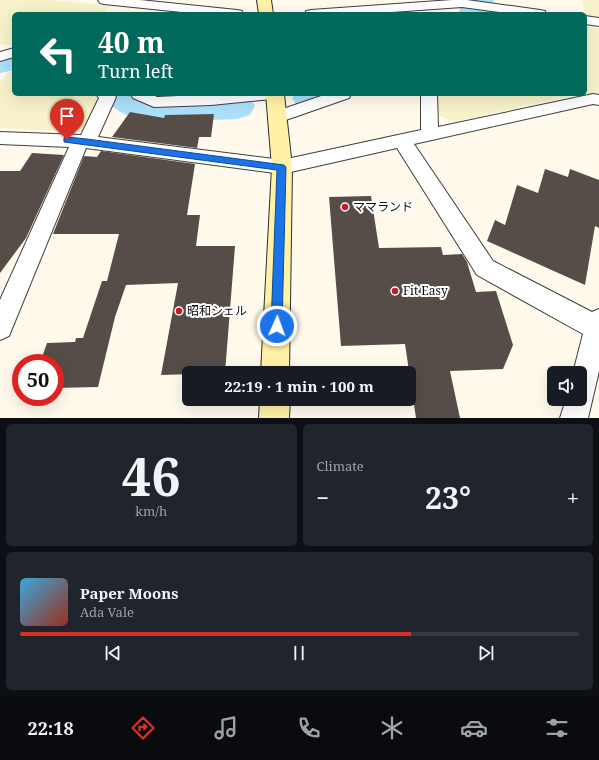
<!DOCTYPE html>
<html lang="en">
<head>
<meta charset="utf-8">
<style>
	:root { --surface:#171b24; --page:#20242c; --text:#f1f3f6; --muted:#9ea1a6; --line:#363941; --accent:#d93025 }
	body { margin:0; font-family:"Noto Serif","Noto Sans JP",serif; background:var(--page); color:var(--text); height:100vh; display:flex; flex-direction:column; font-size:15px; white-space:nowrap }
	* { box-sizing:border-box; margin:0 }
	p { font-size:13px; color:var(--muted) }
	.icon { flex:none; width:22px; height:22px; fill:none; stroke:currentColor; stroke-width:2; stroke-linecap:round; stroke-linejoin:round }
	.map { position:relative; height:418px; overflow:hidden }
	.sheet { display:flex; flex-direction:column; gap:6px; padding:6px; background:#0d0f14; flex:1 }
	.sheet>* { flex:none }
	.guide { position:absolute; left:12px; top:12px; width:575px; height:84px; border-radius:6px; box-shadow:0 4px 16px #0002; background:#00695c; color:#fff; overflow:hidden }
	.fabs { position:absolute; left:547px; top:366px; display:grid; gap:8px }
	.fabs a { display:grid; place-items:center; width:40px; height:40px; border-radius:6px; background:var(--surface); box-shadow:0 4px 16px #0002; font-size:20px }
	.speed { position:absolute; left:12px; top:354px; display:flex; gap:8px; font-size:20px; font-weight:700; text-align:center }
	.speed>* { display:grid; place-content:center; width:52px; height:52px; border-radius:50%; background:var(--surface); box-shadow:0 4px 16px #0002; line-height:1 }
	.speed .limit { border:6px solid #d22; background:#fff; color:#111 }
	.pin { position:absolute; display:grid; place-items:center; width:34px; height:34px; color:#fff; margin:-41px -17px; border-radius:50% 50% 50% 0; rotate:-45deg; box-shadow:0 0 4px #0007 }
	.pin .icon { rotate:45deg }
	.me { position:absolute; width:44px; margin:-22px; rotate:2deg; stroke-linejoin:round; filter:drop-shadow(0 0 3px #0008) }
	.turn { display:flex; align-items:center; gap:14px; height:84px; padding:0 20px; font-size:18px }
	.turn .icon { width:52px; height:52px; stroke-width:2.5 }
	.turn b { display:block; font-size:28px; line-height:34px }
	.big { font-size:30px; font-weight:700; line-height:1.1 }
	.sheet .tile { flex:1; display:flex; flex-direction:column; justify-content:center; gap:6px; min-width:0; padding:0 14px; border-radius:6px; background:var(--page) }
	.sheet .dial { align-items:center; gap:0 }
	.dial b { font-size:52px; line-height:1 }
	.song { display:flex; align-items:center; gap:12px }
	.cover { width:48px; height:48px; border-radius:6px; background:linear-gradient(135deg,hsl(200 70% 55%),hsl(10 70% 35%)) }
	.played { height:4px; border-radius:2px; background:linear-gradient(90deg,var(--accent) 70%,var(--line) 70%) }
	.keys { display:flex; justify-content:space-around; direction:ltr }
	.heat { display:flex; justify-content:space-between; align-items:center; font-size:22px; direction:ltr }
	.sheet .tiles { flex:1; display:grid; gap:6px; grid-template-columns:1fr 1fr }
	.tile:last-child { grid-column:span 2 }
	.trip { position:absolute; left:182px; top:366px; width:234px; height:40px; border-radius:6px; background:var(--surface); box-shadow:0 4px 16px #0002; font-weight:700; line-height:40px; text-align:center }
	.menu { display:flex; height:64px; justify-content:space-around; align-items:center; background:#090b0e; color:var(--muted) }
	.menu .icon { width:28px; height:28px }
	.menu .selected { color:var(--accent) }
	.menu b { font-size:18px; color:var(--text) }
	.map>svg:first-child { display:block }
</style>
</head>
<body>
<div class="map">
<svg width="599" height="418" viewBox="0 0 599 418">
	<rect width="100%" height="100%" fill="#fffaeb"/>
	<g fill="#f7f2c9">
		<path d="M0 0H54L110 6 103 14H14V46L0 44Z"/>
		<path d="M582 0H599V17L586 16Z"/>
		<path d="M585 26 599 28V94L585 93Z"/>
		<path d="M14 67V94H93L100 100 89 127 79 132 0 128V82Z"/>
		<path d="M434 94H580L453 122 435 113Z"/>
	</g>
	<g fill="none" stroke-linecap="round" stroke-linejoin="round">
		<g fill="#abe0fb" fill-rule="evenodd">
			<path d="M464 0H494L488 14H458Z"/>
			<path d="M14 48V70L0 73V51Z"/>
			<path d="M101 94H148L155 97 238 94 250 97 255 106 250 115 236 119 150 123C131 118 112 111 101 94Z"/>
			<path d="M295 94H337C326 110 315 111 298 107L292 98Z"/>
		</g>
	</g>
	<g fill="#564d48">
		<path d="M130 112 164 118 165 115 214 114 211 137H199L197 148 112 137Z"/>
		<path d="M101 151 195 164 187 215H200L196 246H235L225 373 161 375 178 283 126 285 115 317 98 387 55 388V363H40L47 343 75 342 76 338H83L102 281H107L119 234H53L84 156 97 157Z"/>
		<path d="M32 153 64 155 26 238 0 273V171H20Z"/>
		<path d="M545 169 568 177 570 169 599 180V228L595 226 585 285 487 241 495 220 505 225 517 185 538 193Z"/>
		<path d="M371 196 379 248 441 247 443 255 462 254 467 262 476 292 496 291 513 345 503 369 450 371 460 418H416L405 344 341 346 329 197Z"/>
	</g>
	<g fill="none" stroke-linecap="round" stroke-linejoin="round">
		<g stroke="#3f3f3f" stroke-width="2">
			<g id="minor">
				<path d="M98 0H140L237 10 242 11 243 14H201L104 4 100 3Z"/>
				<path d="M452 0H467L540 10 545 11 546 14H513L462 7 364 14H305L306 11 311 10Z"/>
				<path d="M585 16 599 18V26L585 24Z"/>
				<path d="M14 48V57L0 61V52Z"/>
				<path d="M96 94H114L116 97 98 137 282 160 421 130V94H437L438 127 593 94 599 95V105L593 104 414 144 493 261 592 312 599 309V371L588 418H560L566 399H580V373H573L583 334 477 275 397 148 282 174 86 148 9 336 0 340V300L69 147 0 144V132L81 135 99 98Z"/>
				<path d="M131 94H151L157 97 219 94H280L278 98 272 99 211 105 154 107 133 98Z"/>
				<path d="M327 94H351L349 98 283 121 277 123 271 121 269 117 271 113Z"/>
			</g>
		</g>
		<g stroke="#2e2e2e" stroke-width="2">
			<g id="secondary">
				<path d="M257 0H271L273 14H259Z"/>
				<path d="M266 94H284L292 167 289 373H261L272 167Z"/>
				<path d="M260 399H290L289 418H259Z"/>
			</g>
		</g>
		<use href="#minor" fill="#fff" fill-rule="evenodd"/>
		<use href="#secondary" fill="#fff2a6" fill-rule="evenodd"/>
	</g>
	<path fill="#1a73e8" stroke="#114b97" d="M67 137 87 139 284 165 286 167 282 326 281 329 277 331 273 329 271 326 277 170 64 142V138Z"/>
	<g fill="#c71928" stroke="#fff" stroke-width="1.5">
		<circle cx="345" cy="207" r="4"/>
		<circle cx="395" cy="291" r="4"/>
		<circle cx="179" cy="311" r="4"/>
	</g>
	<g text-anchor="middle" stroke-width="4" stroke-linejoin="round" paint-order="stroke">
		<g font-size="12" fill="#0c0c0c" stroke="#fff" text-anchor="start">
			<text x="353" y="211">ママランド</text>
			<text x="403" y="295">Fit Easy</text>
			<text x="187" y="315">昭和シェル</text>
		</g>
	</g>
</svg>
<div class="fabs">
<a><svg class="icon" aria-label="sound" viewBox="0 0 24 24"><path d="M4 9h4l5-4v14l-5-4H4zM17 9q2 3 0 6"/></svg></a>
</div>
<div class="speed"><div class="limit">50</div></div>
<div class="pin" style="left:67px;top:140px;background:#d93025"><svg class="icon" aria-label="arrive" viewBox="0 0 24 24"><path d="M6 21V4h12l-3 4 3 4H6"/></svg></div>
<svg class="me" style="left:277px;top:326px" viewBox="-20 -20 40 40"><circle r="17" fill="#1a73e8" stroke="#fff" stroke-width="3"/><path d="M0-11L8 9 0 5-8 9z" fill="#fff"/></svg>
<div class="trip">22:19 · 1 min · 100 m</div>
<div class="guide">
<div class="turn"><svg class="icon" aria-label="left" viewBox="0 0 24 24"><path d="M17 20v-9H6M10 6l-5 5 5 5"/></svg><div><b>40 m</b>Turn left</div></div>
</div>
</div>
<section class="sheet">
<div class="tiles">
<div class="tile dial"><b>46</b><p>km/h</p></div>
<div class="tile"><p>Climate</p>
<div class="heat"><a>−</a><b class="big">23°</b><a>+</a></div>
</div>
<div class="tile">
<div class="song"><i class="cover"></i><div><b>Paper Moons</b><p>Ada Vale</p></div></div>
<div class="played"></div>
<div class="keys"><svg class="icon" aria-label="previous" viewBox="0 0 24 24"><path d="M18 5L8 12l10 7zM5 5v14"/></svg><svg class="icon" aria-label="pause" viewBox="0 0 24 24"><path d="M8 5v14M16 5v14"/></svg><svg class="icon" aria-label="next" viewBox="0 0 24 24"><path d="M6 5l10 7-10 7zM19 5v14"/></svg></div>
</div>
</div>
</section>
<nav class="menu">
<b>22:18</b>
<svg class="icon selected" aria-label="directions" viewBox="0 0 24 24"><path d="M12 3l9 9-9 9-9-9zM9 14v-3h6M13 9l2 2-2 2"/></svg>
<svg class="icon" aria-label="music" viewBox="0 0 24 24"><path d="M9 18V5l10-2v13"/><circle cx="6" cy="18" r="3"/><circle cx="16" cy="16" r="3"/></svg>
<svg class="icon" aria-label="phone" viewBox="0 0 24 24"><path d="M5 4h4l2 5-3 2q2 4 5 5l2-3 5 2v4C11 20 4 13 5 4z"/></svg>
<svg class="icon" aria-label="climate" viewBox="0 0 24 24"><path d="M12 3v18M4 7l16 10M4 17L20 7"/></svg>
<svg class="icon" aria-label="car" viewBox="0 0 24 24"><path d="M5 17H2v-5l4-1 3-4h7l3 4 3 1v5h-3M9 17h6M6 11h13"/><circle cx="7" cy="17" r="2"/><circle cx="17" cy="17" r="2"/></svg>
<svg class="icon" aria-label="filters" viewBox="0 0 24 24"><path d="M4 7h16M4 17h16"/><circle cx="9" cy="7" r="2"/><circle cx="15" cy="17" r="2"/></svg>
</nav>
</body>
</html>
